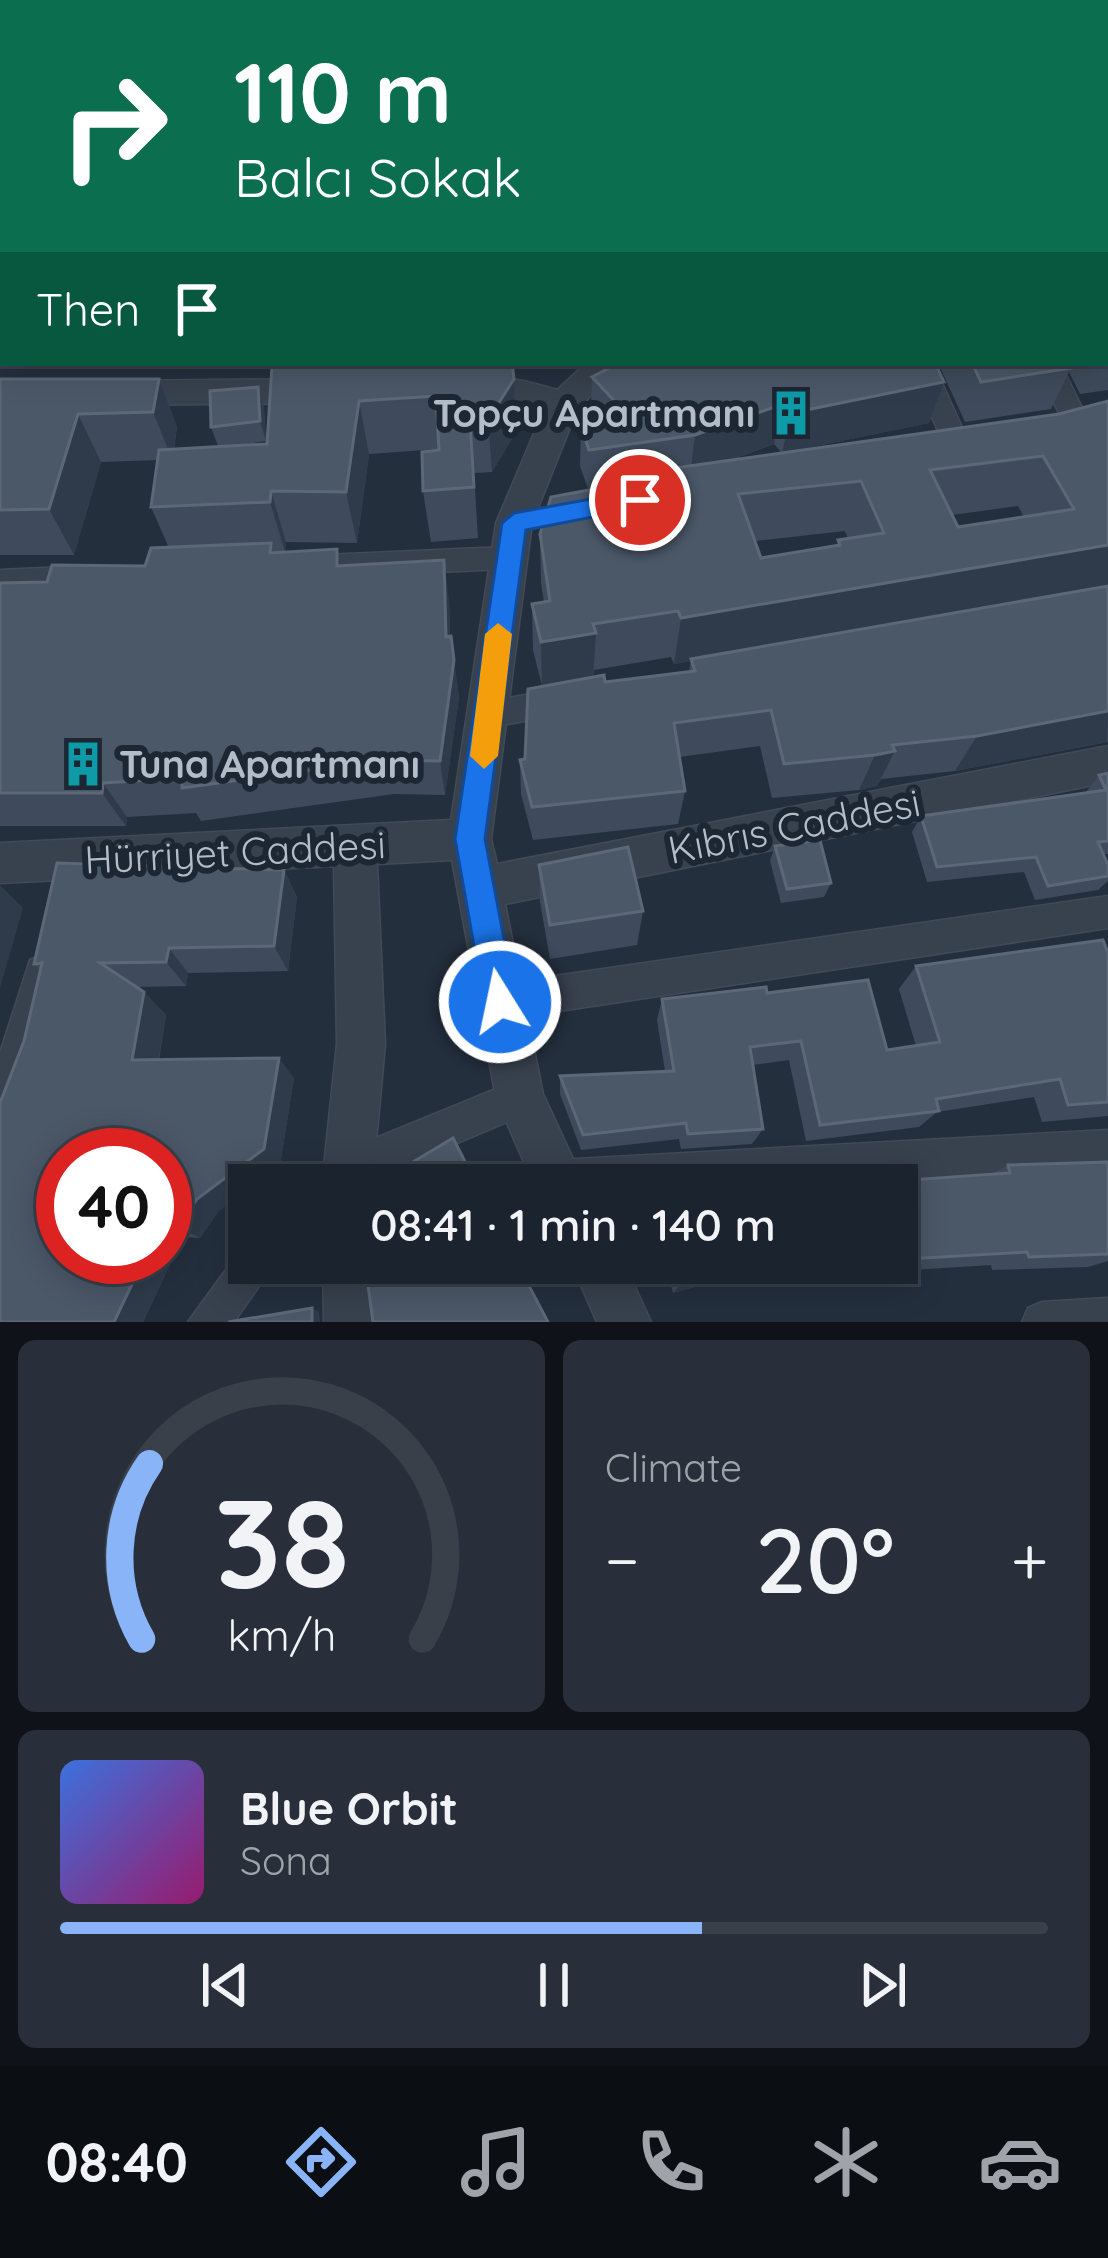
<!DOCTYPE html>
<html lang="en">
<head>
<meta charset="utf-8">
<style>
	:root { --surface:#1b232e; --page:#282f3a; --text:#f1f3f6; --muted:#a0a4aa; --line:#39404a; --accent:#8ab4f8 }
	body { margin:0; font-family:Quicksand,sans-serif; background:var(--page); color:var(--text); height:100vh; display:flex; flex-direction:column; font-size:45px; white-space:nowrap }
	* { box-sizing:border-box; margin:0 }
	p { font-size:39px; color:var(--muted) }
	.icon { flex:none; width:66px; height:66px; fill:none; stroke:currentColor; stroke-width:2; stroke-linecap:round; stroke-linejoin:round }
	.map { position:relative; height:1322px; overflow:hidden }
	.side { display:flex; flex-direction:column; gap:18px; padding:18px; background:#0f1319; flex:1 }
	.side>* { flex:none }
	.guide { position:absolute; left:0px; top:0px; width:1110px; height:366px; box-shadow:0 6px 30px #0003,0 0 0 3px var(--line); background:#0b6e4f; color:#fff; overflow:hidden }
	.speed { position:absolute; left:36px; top:1128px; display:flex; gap:24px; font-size:60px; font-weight:700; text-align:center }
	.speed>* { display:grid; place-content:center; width:156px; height:156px; border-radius:50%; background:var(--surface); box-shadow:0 6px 30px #0003,0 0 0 3px var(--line); line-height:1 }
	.speed .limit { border:18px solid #d22; background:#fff; color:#111 }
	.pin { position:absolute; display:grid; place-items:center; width:102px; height:102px; color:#fff; margin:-51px; border:6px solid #fff; border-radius:50%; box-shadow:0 3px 12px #0007 }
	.me { position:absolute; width:132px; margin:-66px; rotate:350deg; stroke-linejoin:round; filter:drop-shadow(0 0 9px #0008) }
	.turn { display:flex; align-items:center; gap:42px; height:252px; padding:0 36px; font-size:54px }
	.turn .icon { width:156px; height:156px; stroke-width:2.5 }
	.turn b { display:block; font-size:84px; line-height:102px }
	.then { display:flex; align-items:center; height:114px; padding:0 36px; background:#0003; gap:24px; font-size:45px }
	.big { font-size:90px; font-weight:600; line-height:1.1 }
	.side .tile { flex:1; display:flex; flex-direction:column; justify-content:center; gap:18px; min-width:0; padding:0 42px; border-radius:18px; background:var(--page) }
	.side .dial { align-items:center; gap:0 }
	.dial svg { height:312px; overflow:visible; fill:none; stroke:var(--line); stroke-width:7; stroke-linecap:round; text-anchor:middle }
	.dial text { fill:var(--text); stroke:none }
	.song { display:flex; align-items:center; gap:36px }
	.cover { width:144px; height:144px; border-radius:18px; background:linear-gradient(135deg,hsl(220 70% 55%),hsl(320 70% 35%)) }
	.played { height:12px; border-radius:6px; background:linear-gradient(90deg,var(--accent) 65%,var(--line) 65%) }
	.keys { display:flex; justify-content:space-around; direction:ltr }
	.heat { display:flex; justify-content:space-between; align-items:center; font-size:66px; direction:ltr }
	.side .tiles { flex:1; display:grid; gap:18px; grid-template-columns:1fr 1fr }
	.tile:last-child { grid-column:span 2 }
	.trip { position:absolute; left:228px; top:1164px; width:690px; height:120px; border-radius:0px; background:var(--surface); box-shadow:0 6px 30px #0003,0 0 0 3px var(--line); font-weight:600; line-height:120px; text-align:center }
	.menu { display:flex; height:192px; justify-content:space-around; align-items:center; background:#0b0e12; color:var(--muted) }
	.menu .icon { width:84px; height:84px }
	.menu .selected { color:var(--accent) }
	.menu b { font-size:54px; color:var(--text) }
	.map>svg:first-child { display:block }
</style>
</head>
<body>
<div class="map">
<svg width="1108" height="1322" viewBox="0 0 1108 1322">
	<rect width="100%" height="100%" fill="#242f3e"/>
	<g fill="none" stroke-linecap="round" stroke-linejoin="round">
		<g stroke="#414a57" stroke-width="3">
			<g id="minor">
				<path d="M617 0H637L638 3H618Z"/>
				<path d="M907 363H933L968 441 964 448H946Z"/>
				<path d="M1034 363H1060L1088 420 1084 427H1066Z"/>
				<path d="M505 547 519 558 505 569 302 578 288 567 302 556Z"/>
				<path d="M86 566 96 569 100 577 96 585 0 592V570Z"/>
				<path d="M565 688 576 692 580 701 576 710 565 714 491 727 480 723 476 714 480 705 491 701Z"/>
				<path d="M1108 896V928L500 1020 487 1015 482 1002 487 989 500 984Z"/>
				<path d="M42 955 54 960 60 972 19 1116 13 1129 0 1135V1053L30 960Z"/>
				<path d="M520 1079 533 1085 539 1098 533 1111 358 1185H312L332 1156Z"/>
				<path d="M1108 1130V1168L799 1185H540L538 1179 543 1165 557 1160Z"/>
				<path d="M249 1245V1263H275L234 1322H188L241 1249Z"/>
				<path d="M1108 1298V1322H1022L1028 1308 1042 1302Z"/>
			</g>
		</g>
		<g stroke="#414a57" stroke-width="3">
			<g id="tertiary">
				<path d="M1057 0H1083L1085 3H1059Z"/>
				<path d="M586 363H622L577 410 532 523 491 839 497 864 1108 746V782L505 904 543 1094 585 1185H534L496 1098 452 860 377 864 385 1044 372 1185H322L337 1044 334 866 0 883V843L451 820 496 523 544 410C518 401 457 406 446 390 462 363 532 382 557 390Z"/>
				<path d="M320 379 337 391 320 403 115 405 98 393 115 381Z"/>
				<path d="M323 1263H375L378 1322H324Z"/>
				<path d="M571 1263H624L651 1322H597Z"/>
			</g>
		</g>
		<use href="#minor" fill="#38414e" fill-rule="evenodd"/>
		<use href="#tertiary" fill="#38414e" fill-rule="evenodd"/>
	</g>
	<g fill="#3f4b5c" fill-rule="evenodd">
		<path d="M660 0H1037L1036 3H660Z"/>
		<path d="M1107 18 1108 390 1080 394 1069 372 1051 409 965 422 938 363H1107Z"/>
		<path d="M0 78V99H3V184H0Z"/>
		<path d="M3 202V297L0 291V213Z"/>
		<path d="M59 363H111V365L61 368Z"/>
		<path d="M272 366 514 379 516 432 492 472 474 473 478 538 431 542 423 491 439 449 369 454 357 543 286 542 285 552 341 566 449 600 450 636 459 697 445 795 394 794 201 821 196 813 127 817 126 826H0V583L47 582 145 566 169 548 151 507 158 460 101 462 74 555H0V379H159L177 427 174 449 218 446 211 427 258 387 264 408 266 441 230 446 267 444Z"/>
		<path d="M592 377 944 382 929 423 782 453 774 444 728 461 1059 414 1108 401V742L955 771 881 779 877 786 859 790 772 798 760 746 679 757 685 791 678 824 533 840 521 794 520 760 525 759 542 686 533 650 532 604 544 602 541 583 540 534 613 486 588 489 580 466 581 426 585 425V414L591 413ZM1018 506 1024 517 958 527 952 515ZM845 531 848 539 838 540 837 545 761 558 755 541ZM671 657 674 664 691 661 689 671 605 682 593 677 594 670Z"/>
		<path d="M1108 773V854H1103L1108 865V881L1098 890 1035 900 1024 872 927 882 912 832 921 816 1086 792 1099 775Z"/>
		<path d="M775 846 831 883 824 897 781 903 770 861Z"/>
		<path d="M539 865 643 911 637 945 550 959 540 902Z"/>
		<path d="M284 870 297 897 288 971 188 973 186 986 136 987 144 992 166 1015 159 1060 294 1078 280 1165 254 1185H249L218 1212 200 1238 183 1237 143 1322H0L40 970 34 964ZM63 1155H165V1257Z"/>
		<path d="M1108 953V1116L1042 1122 1034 1097 937 1112 919 1127 806 1141 789 1060 752 1065 763 1129 752 1144 681 1149 679 1139 581 1150 560 1094V1076L665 1071 657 1020 662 999 767 993 887 1050 916 1046 899 989 916 966Z"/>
		<path d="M1108 1162V1261L1088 1267 992 1270 991 1265 880 1272 878 1263H897V1185H784L794 1174 852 1184 991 1174 1008 1165Z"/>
		<path d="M665 1263H733L735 1267 721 1280 673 1293Z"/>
	</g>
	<g fill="#2f3b4b">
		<path d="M159 379 177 427 172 459 153 412Z"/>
		<path d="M514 379 516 432 492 472 488 420Z"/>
		<path d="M944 382 929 423 782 453 791 413Z"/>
		<path d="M258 387 264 408 266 441 260 421Z"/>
		<path d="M359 401 369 454 357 543 346 492Z"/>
		<path d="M783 404 774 444 690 474 695 435Z"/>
		<path d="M78 414 101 462 74 555 49 509Z"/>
		<path d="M271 491 286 542 285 552 270 502Z"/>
		<path d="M1108 545V588L674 664 681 618Z"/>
		<path d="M444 560 449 600 451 675 446 637Z"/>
		<path d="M596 633 593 678 542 687 541 642Z"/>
		<path d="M454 660 459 697 445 795 440 761Z"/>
		<path d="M1108 711 1107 742 955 771 977 736Z"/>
		<path d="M895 751 877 786 859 790 875 755Z"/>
		<path d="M103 783 127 817 126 826 102 793Z"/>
		<path d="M284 870 297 897 288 971 274 946Z"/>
		<path d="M0 885 23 908 0 988Z"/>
		<path d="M169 948 188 973 186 986 166 962Z"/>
		<path d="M144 992 166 1015 155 1080 132 1060Z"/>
		<path d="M279 1058 294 1078 280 1165 254 1185H249V1189L218 1212 200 1238 178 1227Z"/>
		<path d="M165 1228 183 1237 143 1322H114L145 1257H165Z"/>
		<path d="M735 1267 721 1280 673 1293 683 1282Z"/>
		<path d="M312 1308 319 1312 320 1322H312Z"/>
	</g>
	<g fill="#4b5868" stroke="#5c6777" stroke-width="3" fill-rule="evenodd">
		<path d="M67 0H158L157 3H66Z"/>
		<path d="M323 0H615V3H322Z"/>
		<path d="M675 0H1037L1036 3H677Z"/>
		<path d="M1107 18H1108V116L1107 115Z"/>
		<rect x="0" y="99" width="3" height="39"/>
		<path d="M1107 170 1108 171 1107 352Z"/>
		<path d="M3 202V255H0V213Z"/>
		<path d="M352 363H512L514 379 488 420 470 421 474 487 423 491 422 452 439 450 436 396 359 401 346 492 271 491 270 502 151 507 159 450 267 444 272 366Z"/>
		<path d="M619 363H935L944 382 791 413 783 404 695 435 589 450 581 426 589 424 585 414 620 407 592 377Z"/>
		<path d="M972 363H1068L1071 368 981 382Z"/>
		<path d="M0 379H159L153 412 78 414 49 509 0 510Z"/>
		<path d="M258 387 260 421 211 427 210 391Z"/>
		<path d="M1108 401V545L681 618 678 611 593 624 596 633 541 642 532 604 550 601 540 534 551 497 648 479 646 472 1059 414ZM1043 456 1074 509 958 527 930 470ZM861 481 884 533 838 540 840 545 761 558 738 494Z"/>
		<path d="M271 543 270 553 337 549V566L444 560 446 637 451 636 454 660 440 761 385 760 182 788V778L103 783 102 793H0V583L47 582 52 565 145 566 151 548Z"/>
		<path d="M1108 586V711L977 736 892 745 895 751 875 755 784 764 771 710 674 723 685 791 532 807 520 760 525 759 528 689 604 675 605 682 695 671 691 659Z"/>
		<path d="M1108 773V841L1098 842 1108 865V876L1048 886 1036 857 937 867 921 816 1106 790 1099 775Z"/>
		<path d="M820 840 831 883 787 889 775 846Z"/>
		<path d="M628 847 643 911 550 925 539 865Z"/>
		<path d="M57 863 284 870 274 946 169 948 166 962 100 963 144 992 132 1060 279 1058 264 1149 197 1199 178 1227 165 1226V1155H63V1257H145L114 1322H0V1103L24 1041 42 963 34 964Z"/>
		<path d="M1103 940 1108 953V1102L1068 1105 1060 1079 936 1099 939 1111 820 1125 801 1041 750 1047 763 1129 688 1134 686 1123 583 1135 560 1076 674 1071 662 999 766 987 767 993 868 980 887 1050 940 1042 916 966Z"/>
		<path d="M453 1138 477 1185H390L386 1178Z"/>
		<path d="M1108 1162V1254L1029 1257 1027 1252 907 1259 902 1234 897 1235V1185H796L794 1174 848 1169 852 1184 1010 1173 1008 1165Z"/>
		<path d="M365 1263H517L548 1322H373Z"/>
		<path d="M678 1263H733L735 1267 683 1282Z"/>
		<path d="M312 1308V1322H228Z"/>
	</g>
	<path fill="#1a73e8" stroke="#114b97" stroke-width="3" d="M640 490 649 493V506L526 530 485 839 516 1002 512 1013 500 1018 489 1013 484 1002 455 839 502 523 514 513Z"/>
	<path fill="#f59e0b" d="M498 623 512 634 498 756 484 769 470 756 485 634Z"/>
	<defs>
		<g id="building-bare" transform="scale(3.6)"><path d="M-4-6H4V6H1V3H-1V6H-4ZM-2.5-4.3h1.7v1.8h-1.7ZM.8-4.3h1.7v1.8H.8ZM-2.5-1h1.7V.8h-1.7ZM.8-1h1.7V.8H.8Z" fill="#0f9aa8" stroke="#1d2633" stroke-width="2.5" paint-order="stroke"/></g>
	</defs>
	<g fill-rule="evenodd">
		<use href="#building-bare" x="791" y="413"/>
		<use href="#building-bare" x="83" y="764"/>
	</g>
	<g text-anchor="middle" stroke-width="12" stroke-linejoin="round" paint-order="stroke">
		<g font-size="39" font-weight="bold" fill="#b4bcc9" stroke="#1d2633" text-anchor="end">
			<text x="755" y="427">Topçu Apartmanı</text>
			<text x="119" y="778" text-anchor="start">Tuna Apartmanı</text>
		</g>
		<g font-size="39" fill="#b4bcc9" stroke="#1d2633">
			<text transform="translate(794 826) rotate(-11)" y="14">Kıbrıs Caddesi</text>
			<text transform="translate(235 852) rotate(-3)" y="14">Hürriyet Caddesi</text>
		</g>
	</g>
</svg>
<div class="speed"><div class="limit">40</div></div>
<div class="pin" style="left:640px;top:500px;background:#d93025"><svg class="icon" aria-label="arrive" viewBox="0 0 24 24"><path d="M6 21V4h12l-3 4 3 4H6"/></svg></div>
<svg class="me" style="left:500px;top:1002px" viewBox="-20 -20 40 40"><circle r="17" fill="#1a73e8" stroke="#fff" stroke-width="3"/><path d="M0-11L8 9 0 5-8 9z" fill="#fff"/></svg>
<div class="trip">08:41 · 1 min · 140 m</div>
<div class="guide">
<div class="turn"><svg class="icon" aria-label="right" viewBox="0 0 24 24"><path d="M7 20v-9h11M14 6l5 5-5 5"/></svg><div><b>110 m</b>Balcı Sokak</div></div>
<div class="then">Then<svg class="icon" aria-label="arrive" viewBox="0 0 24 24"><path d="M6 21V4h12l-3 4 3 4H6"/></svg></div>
</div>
</div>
<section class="side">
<div class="tiles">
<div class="tile dial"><svg viewBox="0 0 100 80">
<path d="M14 69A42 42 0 1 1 86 69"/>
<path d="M14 69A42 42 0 0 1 16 24" stroke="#8ab4f8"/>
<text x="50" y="56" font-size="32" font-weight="700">38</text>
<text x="50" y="72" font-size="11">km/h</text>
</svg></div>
<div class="tile"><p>Climate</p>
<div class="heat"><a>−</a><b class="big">20°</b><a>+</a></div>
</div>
<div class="tile">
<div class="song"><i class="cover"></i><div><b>Blue Orbit</b><p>Sona</p></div></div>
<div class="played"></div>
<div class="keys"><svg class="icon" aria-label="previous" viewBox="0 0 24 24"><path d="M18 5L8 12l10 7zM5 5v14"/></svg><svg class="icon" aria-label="pause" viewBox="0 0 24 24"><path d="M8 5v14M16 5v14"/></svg><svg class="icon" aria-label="next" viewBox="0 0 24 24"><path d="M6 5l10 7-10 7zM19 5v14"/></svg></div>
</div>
</div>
</section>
<nav class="menu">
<b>08:40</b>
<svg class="icon selected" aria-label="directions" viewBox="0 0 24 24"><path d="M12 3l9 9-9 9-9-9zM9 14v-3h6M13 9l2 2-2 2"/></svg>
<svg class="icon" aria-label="music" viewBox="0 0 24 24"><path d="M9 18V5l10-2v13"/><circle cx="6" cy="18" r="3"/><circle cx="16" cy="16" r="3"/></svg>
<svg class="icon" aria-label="phone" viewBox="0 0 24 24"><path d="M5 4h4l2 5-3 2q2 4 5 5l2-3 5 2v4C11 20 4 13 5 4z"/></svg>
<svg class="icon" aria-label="climate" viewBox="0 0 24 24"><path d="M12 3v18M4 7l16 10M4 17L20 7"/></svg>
<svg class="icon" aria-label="car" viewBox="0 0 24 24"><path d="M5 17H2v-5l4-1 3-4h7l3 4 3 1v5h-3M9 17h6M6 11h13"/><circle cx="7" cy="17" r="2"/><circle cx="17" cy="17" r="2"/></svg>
</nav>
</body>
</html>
